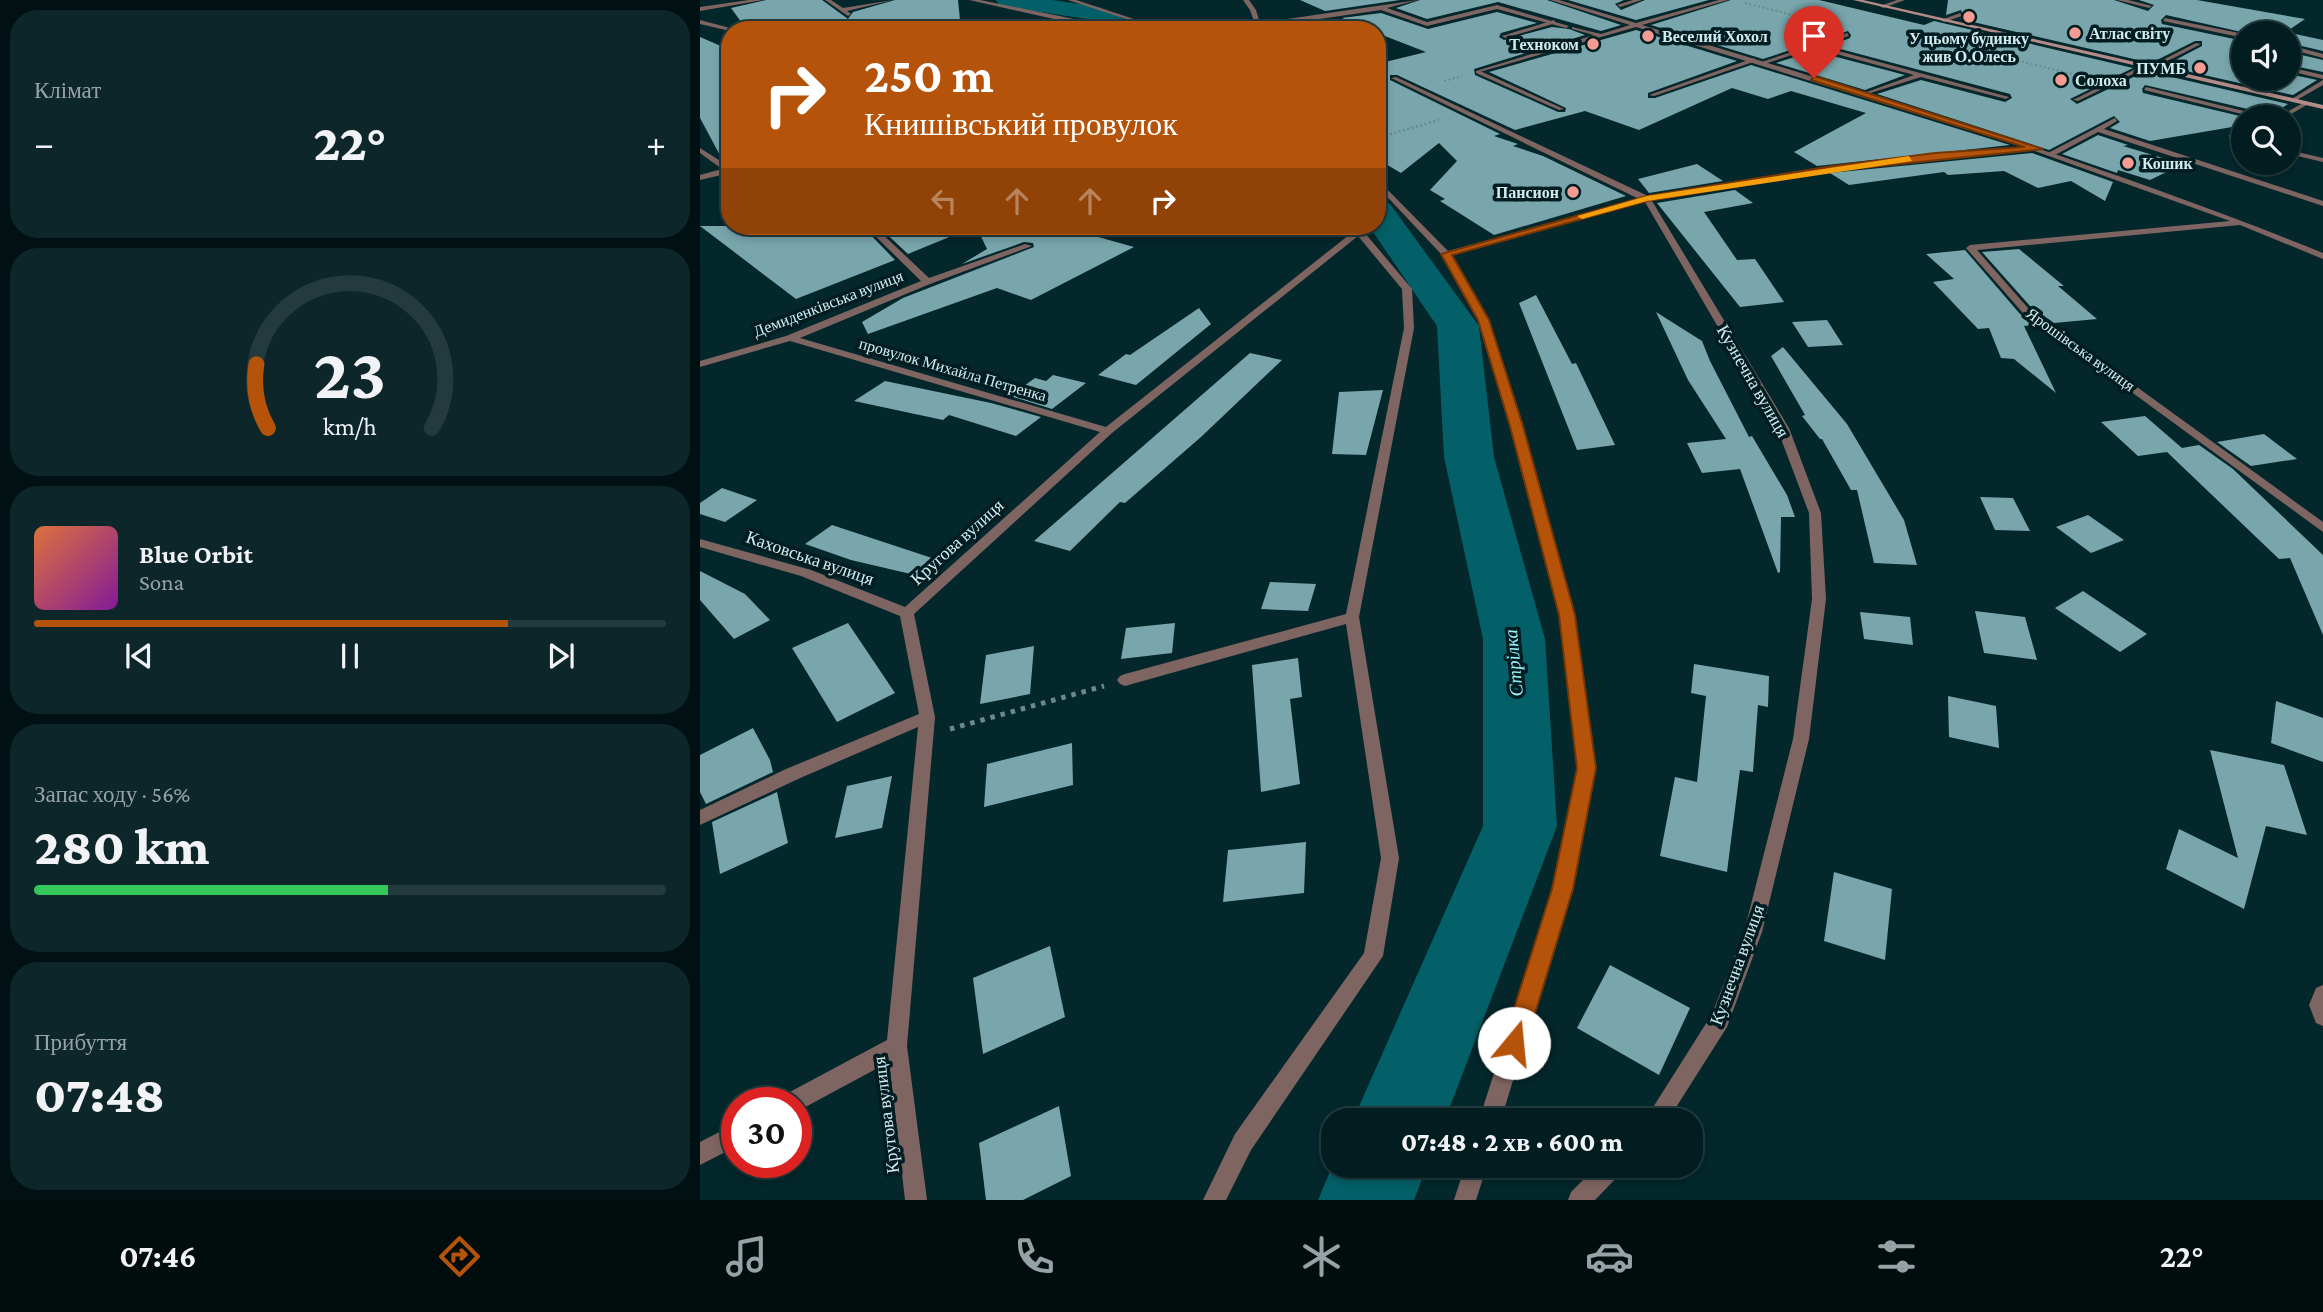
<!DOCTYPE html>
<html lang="uk">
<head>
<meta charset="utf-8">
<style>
	:root { --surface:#021d20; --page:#0c2629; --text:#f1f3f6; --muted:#96a2a5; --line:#233b3e; --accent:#b45309 }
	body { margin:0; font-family:"Crimson Pro",serif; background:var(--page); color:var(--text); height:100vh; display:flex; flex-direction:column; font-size:26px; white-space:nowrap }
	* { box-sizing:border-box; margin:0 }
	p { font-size:23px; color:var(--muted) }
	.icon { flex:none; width:38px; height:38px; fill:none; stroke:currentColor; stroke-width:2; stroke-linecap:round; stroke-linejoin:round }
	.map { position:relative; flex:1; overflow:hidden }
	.details { display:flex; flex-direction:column; gap:10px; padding:10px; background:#011012; width:700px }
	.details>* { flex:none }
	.guide { position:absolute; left:21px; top:21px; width:665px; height:214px; border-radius:28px; box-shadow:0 4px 10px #0003,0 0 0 2px var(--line); background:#b45309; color:#fff; overflow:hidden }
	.buttons { position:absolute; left:1531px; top:21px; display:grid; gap:14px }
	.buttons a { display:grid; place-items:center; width:70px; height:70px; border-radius:50%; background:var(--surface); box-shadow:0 4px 10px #0003,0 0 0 2px var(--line); font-size:35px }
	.speed { position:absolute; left:21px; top:1087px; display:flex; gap:14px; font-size:35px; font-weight:700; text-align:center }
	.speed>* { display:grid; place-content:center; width:91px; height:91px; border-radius:50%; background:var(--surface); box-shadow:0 4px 10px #0003,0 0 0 2px var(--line); line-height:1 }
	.speed .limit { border:10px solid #d22; background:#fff; color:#111 }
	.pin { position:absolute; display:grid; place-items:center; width:60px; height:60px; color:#fff; margin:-72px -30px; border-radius:50% 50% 50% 0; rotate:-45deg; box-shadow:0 0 7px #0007 }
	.pin .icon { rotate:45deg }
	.me { position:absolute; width:77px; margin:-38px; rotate:17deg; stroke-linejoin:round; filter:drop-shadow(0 0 5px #0008) }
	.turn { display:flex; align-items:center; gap:24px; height:147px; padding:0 28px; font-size:32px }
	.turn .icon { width:91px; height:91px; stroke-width:2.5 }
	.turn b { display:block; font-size:49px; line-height:60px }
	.lanes { display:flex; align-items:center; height:66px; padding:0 28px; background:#0003; justify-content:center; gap:35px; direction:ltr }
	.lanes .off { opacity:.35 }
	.big { font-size:52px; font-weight:800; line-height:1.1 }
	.details .tile { flex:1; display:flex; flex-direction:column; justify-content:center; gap:10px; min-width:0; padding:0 24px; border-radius:28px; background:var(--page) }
	.details .dial { align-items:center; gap:0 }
	.dial svg { height:182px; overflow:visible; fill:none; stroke:var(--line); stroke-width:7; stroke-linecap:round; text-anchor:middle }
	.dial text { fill:var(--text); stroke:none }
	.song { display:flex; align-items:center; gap:21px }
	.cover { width:84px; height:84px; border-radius:10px; background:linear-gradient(135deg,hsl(20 70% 55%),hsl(290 70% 35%)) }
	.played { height:7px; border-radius:4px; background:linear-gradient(90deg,var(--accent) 75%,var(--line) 75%) }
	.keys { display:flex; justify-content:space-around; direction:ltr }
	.heat { display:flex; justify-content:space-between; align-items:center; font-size:38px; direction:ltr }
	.charge { height:10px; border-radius:5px; background:linear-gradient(90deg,#34c759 56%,var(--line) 0) }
	.trip { position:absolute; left:621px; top:1108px; width:382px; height:70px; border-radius:28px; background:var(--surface); box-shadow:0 4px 10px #0003,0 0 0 2px var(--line); font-weight:800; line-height:70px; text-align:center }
	.menu { display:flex; height:112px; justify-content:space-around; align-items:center; background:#010c0d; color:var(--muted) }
	.menu .icon { width:49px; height:49px }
	.menu .current { color:var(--accent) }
	.menu b { font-size:32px; color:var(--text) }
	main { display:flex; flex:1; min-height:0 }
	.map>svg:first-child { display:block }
</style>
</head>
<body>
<main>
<section class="details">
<div class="tile"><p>Клімат</p>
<div class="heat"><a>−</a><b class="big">22°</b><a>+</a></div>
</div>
<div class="tile dial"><svg viewBox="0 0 100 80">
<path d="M14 69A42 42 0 1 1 86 69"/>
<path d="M14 69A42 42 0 0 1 9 41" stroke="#b45309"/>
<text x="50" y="56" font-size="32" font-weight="700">23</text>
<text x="50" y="72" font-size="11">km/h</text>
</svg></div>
<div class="tile">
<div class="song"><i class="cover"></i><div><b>Blue Orbit</b><p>Sona</p></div></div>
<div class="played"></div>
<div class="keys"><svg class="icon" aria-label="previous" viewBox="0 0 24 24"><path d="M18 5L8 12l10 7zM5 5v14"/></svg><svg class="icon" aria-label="pause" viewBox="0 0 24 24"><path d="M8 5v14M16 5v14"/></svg><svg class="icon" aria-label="next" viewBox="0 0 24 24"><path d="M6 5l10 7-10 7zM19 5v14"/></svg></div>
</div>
<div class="tile"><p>Запас ходу · 56%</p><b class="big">280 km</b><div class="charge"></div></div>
<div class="tile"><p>Прибуття</p><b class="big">07:48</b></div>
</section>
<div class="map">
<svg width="1623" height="1200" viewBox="0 0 1623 1200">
	<rect width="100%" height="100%" fill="#03272b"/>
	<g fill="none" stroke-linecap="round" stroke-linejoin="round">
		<g fill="#046068" fill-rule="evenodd">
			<path d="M296 0H352L399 7 437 25 440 30H410L393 20 307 7 299 5Z"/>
			<path d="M677 201 690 204 779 326 794 457 845 639 857 826 745 1120H653L783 826V639L744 457 737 326 669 226H677Z"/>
			<path d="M634 1162V1166H727L714 1200H618Z"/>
		</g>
	</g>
	<g fill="#78a6ac">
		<path d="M66 0H122L148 19 153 12 195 0H258L261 30H117L104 20 47 30 31 8Z"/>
		<path d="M600 0H700L625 11Z"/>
		<path d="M720 0H847L921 25 901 31 798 2 727 19 696 8Z"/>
		<path d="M868 0H924L915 4 921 10 945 0H1009L936 20Z"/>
		<path d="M1031 0H1119L1224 25 1234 21 1433 68 1370 99 1377 104 1446 71 1588 104 1568 117 1565 113 1445 85 1442 89 1443 93 1544 117V125L1450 141 1410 128 1420 122 1414 116 1349 150 1177 94 1221 80 1305 102 1312 98 1310 94 1129 46 1150 38 1151 35 1148 31 1063 59 951 25Z"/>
		<path d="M1248 0H1414L1448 11 1454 5 1439 0H1497L1605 19 1586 32 1623 40V51L1589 43V33H1546L1466 15 1461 20 1462 24 1544 41V79H1589V74L1617 80 1593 95 1464 66 1502 46V41H1495L1451 63 1260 19 1264 17 1261 10 1246 15Z"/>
		<path d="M797 12 837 23 801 33 799 37 804 40 852 27 869 29 885 35 774 69 775 75 858 112H865L866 108 789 72 936 30 1037 61 948 93V98H955L1051 65 1310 145 1117 166 1094 152 1166 113 1091 91 1068 99 1032 88 939 130 885 111 815 130 697 75H690V80L800 134 794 136 818 144 813 146 843 156 926 196 794 235 740 201 745 199 730 190 757 161 739 143 701 173 677 159V64L726 52 677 33V30H670L642 18 681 13 728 29Z"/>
		<path d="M0 37 30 50V164L22 159 0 118Z"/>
		<path d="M1114 51 1205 75 1165 90 1076 63Z"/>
		<path d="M1589 52 1623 60V72L1589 65Z"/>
		<path d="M1398 135 1428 145 1423 146 1483 164 1450 180 1418 170 1417 173 1362 154Z"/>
		<path d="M1332 153 1413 182 1405 201 1371 181 1338 188 1304 171 1248 175 1244 172 1149 185 1130 173Z"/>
		<path d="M997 164 1023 181 949 193 938 179Z"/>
		<path d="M1035 190 1053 203 1004 212 1037 260 1055 259 1084 302 1040 307 957 203Z"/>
		<path d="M0 226H162L195 260 96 299Z"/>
		<path d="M178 226H359L434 247 331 300 297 288 168 334 162 322 203 298 334 247 333 243 324 242 262 264 287 249 276 226 208 254Z"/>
		<path d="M1319 249 1364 286H1358L1397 319 1354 323 1330 306 1282 252Z"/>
		<path d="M1265 250 1320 314 1335 325 1324 326 1356 393 1314 359 1301 358 1289 328 1278 329 1233 282 1254 279 1226 254Z"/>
		<path d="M836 295 872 364 876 363 915 445 877 450 819 303Z"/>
		<path d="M499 308 511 324 436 385 398 375 426 354 430 355Z"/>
		<path d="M956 312 1002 341 1010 361 1049 437 1052 436 1087 495 1095 517H1081L1080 572 1078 573 1040 469 1002 473 987 443 1026 439 988 380Z"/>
		<path d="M1127 320 1143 345 1108 347 1092 322Z"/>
		<path d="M1083 347 1147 424 1204 520 1217 565 1174 563 1157 490H1151L1122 439H1120L1102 416 1105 415 1071 356Z"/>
		<path d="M550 353 582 360 501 437 425 503 420 502 370 551 334 541Z"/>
		<path d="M353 375 386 383 352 409 310 396 335 378 346 381Z"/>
		<path d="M185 381 291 403 341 417 316 436 249 415 243 420 154 401Z"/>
		<path d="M683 390 666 455 632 454 639 392Z"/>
		<path d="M1445 416 1482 448 1499 445 1533 469 1623 555V635L1590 558 1579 559 1467 452 1438 456 1401 422Z"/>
		<path d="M1564 434 1597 459 1551 466 1517 442Z"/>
		<path d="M22 488 57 500 25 522 0 514V503Z"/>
		<path d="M1280 497 1313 498 1330 531 1295 530Z"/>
		<path d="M1388 515 1424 540 1391 553 1356 527Z"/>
		<path d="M132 525 241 561 238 574 232 579 151 560 105 544Z"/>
		<path d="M0 571 45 594 70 620 34 639 0 600Z"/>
		<path d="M570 582 616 584 608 611 561 609Z"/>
		<path d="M1383 591 1447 634 1420 652 1355 608Z"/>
		<path d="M1275 611 1325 617 1337 660 1284 653Z"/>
		<path d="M1160 612 1210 617 1213 645 1164 639Z"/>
		<path d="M148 623 195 693 137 722 92 648Z"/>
		<path d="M475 623 472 653 421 659 426 628Z"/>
		<path d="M334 646 330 694 280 704 286 655Z"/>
		<path d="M598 658 602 697 590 699 600 784 561 792 552 665Z"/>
		<path d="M994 664 1069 676 1068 707 1058 705 1053 772 1040 770 1027 872 960 856 975 777 997 782 1006 696 991 693Z"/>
		<path d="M1248 696 1296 706 1299 748 1249 737Z"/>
		<path d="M1576 701 1623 718V762L1571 743Z"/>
		<path d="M53 728 70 760 73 772 6 804 0 792V755Z"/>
		<path d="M372 743 373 785 284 807 287 764Z"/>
		<path d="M1510 750 1584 765 1607 835 1566 826 1544 909 1466 869 1479 829 1538 858Z"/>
		<path d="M192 776 182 828 135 838 147 786Z"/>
		<path d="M77 792 88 843 20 874 12 822Z"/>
		<path d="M606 842 604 893 523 902 528 850Z"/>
		<path d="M1134 872 1192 889 1185 960 1124 941Z"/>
		<path d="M350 946 365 1017 283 1054 273 978Z"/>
		<path d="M910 965 990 1008 959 1075 877 1028Z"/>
		<path d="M359 1106 371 1176 323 1200H286L279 1143Z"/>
	</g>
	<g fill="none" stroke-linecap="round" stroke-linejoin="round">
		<g stroke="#6c898d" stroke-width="2" stroke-dasharray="2 2.5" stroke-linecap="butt">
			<path d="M1045 3 1118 21 1123 25"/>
			<path d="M1300 56 1384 77"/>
			<path d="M1245 62 1276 50 1300 56"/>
			<path d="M744 81 762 76"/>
		</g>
		<path stroke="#6c898d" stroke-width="2.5" stroke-dasharray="2 2.5" stroke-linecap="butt" d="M677 138 739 120"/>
		<path stroke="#6c898d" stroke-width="5" stroke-dasharray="4.5 6" stroke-linecap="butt" d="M250 729 404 686"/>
		<g fill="#7f6562" fill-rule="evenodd">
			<path d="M125 0H131L143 8 193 0 147 11 151 14 148 16Z"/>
			<path d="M933 0H942L920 7 917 5Z"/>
			<path d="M1197 0H1205L1183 8 1180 6Z"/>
			<path d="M1417 0H1428L1452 6 1449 8Z"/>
			<path d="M1260 13 1262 16 1244 22 1241 20Z"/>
			<path d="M1465 18 1544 34V38L1463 21Z"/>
			<path d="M854 20 856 23 805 38 802 36Z"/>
			<path d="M1147 33 1149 36 1120 46 1309 97 1306 99 1221 77 1164 95V93L1214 75 1114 48 1064 64 1059 63Z"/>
			<path d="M1496 43 1501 44 1454 68 1449 67Z"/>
			<path d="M1589 45 1623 54V58L1589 49Z"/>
			<path d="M1054 58 1056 61 954 96 949 95Z"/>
			<path d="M1444 65 1449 66 1378 101 1373 100Z"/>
			<path d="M1589 67 1623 75V79L1589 71Z"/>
			<path d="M776 71H780L864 109 859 110 776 73Z"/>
			<path d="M1623 80V85L1595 101 1590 100Z"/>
			<path d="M1446 87 1564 116 1565 117H1554L1444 90Z"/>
			<path d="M1605 102 1610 103 1586 117H1578Z"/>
			<path d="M1415 118 1417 121 1404 129 1623 201V206L1398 132 1355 155 1348 153Z"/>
			<path d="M1544 127V133L1538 136 1544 138V142L1529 139V135Z"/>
			<path d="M1589 150 1623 158V162L1589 154Z"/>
		</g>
		<g fill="#7f6562" fill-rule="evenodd">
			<path d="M49 0H63L0 11V7Z"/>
			<path d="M269 0H280L389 22 403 30Z"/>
			<path d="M368 0H376L440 21 435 22Z"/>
			<path d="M543 0H549L556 10 560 23 718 0 687 8 727 22 797 5 869 26 866 28 797 9 727 26 681 10 544 30 555 24 550 10Z"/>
			<path d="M850 0H859L936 23 1019 0H1028L942 25C1172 94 1400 163 1623 253V259L1540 225 1277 250 1328 308 1623 522V532L1322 312 1266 248 1270 245 1530 221 1332 150 1133 170 952 201 1089 428 1121 513 1126 599 1109 739 1062 932 1027 1027 968 1120H945L1012 1014 1044 932 1093 739 1112 599 1109 513 1077 428 945 202 751 255 789 320 822 426 874 615 894 768 871 889 801 1120H779L853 889 878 768 860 615 810 426 779 320 742 255 677 186V179L748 251 939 199 691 78 696 77 948 196 1133 166 1235 154 1324 147 936 27 776 73V71L894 35 872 29V27L901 34 930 25Z"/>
			<path d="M0 20 34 29 35 30 30 31 0 24Z"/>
			<path d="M0 148 30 167V173L0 180V175L22 169 0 153Z"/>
			<path d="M165 226H174L229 278 325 244 332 246 230 284 100 338 406 427 654 231 651 226H659L712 289 714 328 659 617 699 858 683 956 551 1150 526 1200H503L535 1134 664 953 681 858 646 624 425 686 420 684 417 680 420 676 425 674 646 614 704 328 702 289 658 236 412 433 214 614 235 717 207 1046 227 1200H205L189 1062 96 1112V1102H83L86 1094 187 1040 218 727 98 779 0 825V810L86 769 219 714 200 616 101 576 0 547V539L111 570 205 607 400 432 90 341 0 367V361L86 336 221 281Z"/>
			<path d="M1623 985V1026L1616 1023 1609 1005 1616 988Z"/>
			<path d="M37 1123V1146L0 1165V1142Z"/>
			<path d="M765 1166H787L776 1200H754Z"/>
			<path d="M897 1166H923L920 1174 895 1200H868L871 1192Z"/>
		</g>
		<path fill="#b48b86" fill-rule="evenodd" d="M1153 0H1163L1623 105V109Z"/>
	</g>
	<path fill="#b45309" stroke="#753606" stroke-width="2" d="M1114 76 1343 149 1133 171 947 201 752 255 789 320 823 426 875 615 896 768 873 889 826 1043 822 1051 814 1055 806 1051 803 1043 852 889 877 768 859 615 810 426 778 320 741 254 947 196 1133 166 1235 153 1325 147 1111 80Z"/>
	<path fill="#f59e0b" d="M1209 156 1212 161 947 201 882 219 877 216 947 196Z"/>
	<g fill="#f59c92" stroke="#001d21" stroke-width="2.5">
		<circle cx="1269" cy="17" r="7"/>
		<circle cx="1375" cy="33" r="7"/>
		<circle cx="948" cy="36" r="7"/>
		<circle cx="893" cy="44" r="7"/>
		<circle cx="1500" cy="68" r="7"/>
		<circle cx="1361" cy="80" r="7"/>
		<circle cx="1428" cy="163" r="7"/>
		<circle cx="873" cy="192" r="7"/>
	</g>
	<g text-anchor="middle" stroke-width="7" stroke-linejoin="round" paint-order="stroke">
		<g font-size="16" font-weight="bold" fill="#d4ebee" stroke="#001d21" text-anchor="start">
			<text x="1389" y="39">Атлас світу</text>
			<text x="962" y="42">Веселий Хохол</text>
			<text x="1269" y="44" text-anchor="middle">У цьому будинку<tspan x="1269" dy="18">жив О.Олесь</tspan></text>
			<text x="879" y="50" text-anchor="end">Техноком</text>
			<text x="1486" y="74" text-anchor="end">ПУМБ</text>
			<text x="1375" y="86">Солоха</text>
			<text x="1442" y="169">Кошик</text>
			<text x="859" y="198" text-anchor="end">Пансион</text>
		</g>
		<g font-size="16" fill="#d4ebee" stroke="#001d21">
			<text transform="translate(128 303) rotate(-21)" y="6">Демиденківська вулиця</text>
			<text transform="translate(1381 349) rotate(36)" y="6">Ярошівська вулиця</text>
			<text transform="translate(253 369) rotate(16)" y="6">провулок Михайла Петренка</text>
		</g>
		<g font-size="18" fill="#d4ebee" stroke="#001d21">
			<text transform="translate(1053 381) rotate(60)" y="6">Кузнечна вулиця</text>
			<text transform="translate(257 542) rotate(-42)" y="6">Кругова вулиця</text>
			<text transform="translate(110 558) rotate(19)" y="6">Каховська вулиця</text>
			<text transform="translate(1037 965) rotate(-70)" y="6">Кузнечна вулиця</text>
			<text transform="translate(186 1115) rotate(-97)" y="6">Кругова вулиця</text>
		</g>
		<g font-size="19" font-style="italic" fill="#9bf2fc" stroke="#001d21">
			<text transform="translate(813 663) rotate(-95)" y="7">Стрілка</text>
		</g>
	</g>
</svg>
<div class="buttons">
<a><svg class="icon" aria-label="sound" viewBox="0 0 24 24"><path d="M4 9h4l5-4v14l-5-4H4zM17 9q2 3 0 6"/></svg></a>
<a><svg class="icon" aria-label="search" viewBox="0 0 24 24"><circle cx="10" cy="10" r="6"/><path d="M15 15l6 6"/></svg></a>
</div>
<div class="speed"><div class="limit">30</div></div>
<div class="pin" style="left:1114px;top:78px;background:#d93025"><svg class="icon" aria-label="arrive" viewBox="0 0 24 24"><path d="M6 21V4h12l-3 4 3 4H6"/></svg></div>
<svg class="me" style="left:814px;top:1043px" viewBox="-20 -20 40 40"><circle r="19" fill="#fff"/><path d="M0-13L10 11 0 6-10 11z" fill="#b45309"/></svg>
<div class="trip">07:48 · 2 хв · 600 m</div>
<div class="guide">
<div class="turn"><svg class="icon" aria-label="right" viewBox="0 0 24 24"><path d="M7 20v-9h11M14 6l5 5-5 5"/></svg><div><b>250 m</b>Книшівський провулок</div></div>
<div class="lanes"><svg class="icon off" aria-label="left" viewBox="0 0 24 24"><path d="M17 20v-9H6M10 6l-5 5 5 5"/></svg><svg class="icon off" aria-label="ahead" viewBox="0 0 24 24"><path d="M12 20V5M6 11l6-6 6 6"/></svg><svg class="icon off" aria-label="ahead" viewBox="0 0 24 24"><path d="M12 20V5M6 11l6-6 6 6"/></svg><svg class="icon" aria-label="right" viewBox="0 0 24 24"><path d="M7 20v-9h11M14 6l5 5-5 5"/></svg></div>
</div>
</div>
</main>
<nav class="menu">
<b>07:46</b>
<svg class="icon current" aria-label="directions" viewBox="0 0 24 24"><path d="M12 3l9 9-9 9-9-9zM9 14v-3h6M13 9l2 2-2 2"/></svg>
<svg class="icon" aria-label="music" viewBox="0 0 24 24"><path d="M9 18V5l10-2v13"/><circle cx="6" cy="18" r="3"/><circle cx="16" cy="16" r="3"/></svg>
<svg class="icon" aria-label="phone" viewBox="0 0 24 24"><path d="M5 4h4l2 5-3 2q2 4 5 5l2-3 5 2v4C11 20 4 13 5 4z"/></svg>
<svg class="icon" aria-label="climate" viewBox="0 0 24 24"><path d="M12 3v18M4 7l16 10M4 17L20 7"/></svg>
<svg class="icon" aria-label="car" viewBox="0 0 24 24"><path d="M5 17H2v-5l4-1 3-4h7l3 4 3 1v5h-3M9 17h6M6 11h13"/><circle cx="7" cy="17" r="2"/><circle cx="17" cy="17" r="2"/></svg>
<svg class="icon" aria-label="filters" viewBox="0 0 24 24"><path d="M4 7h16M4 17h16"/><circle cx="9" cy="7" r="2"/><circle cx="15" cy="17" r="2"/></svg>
<b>22°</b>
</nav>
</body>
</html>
